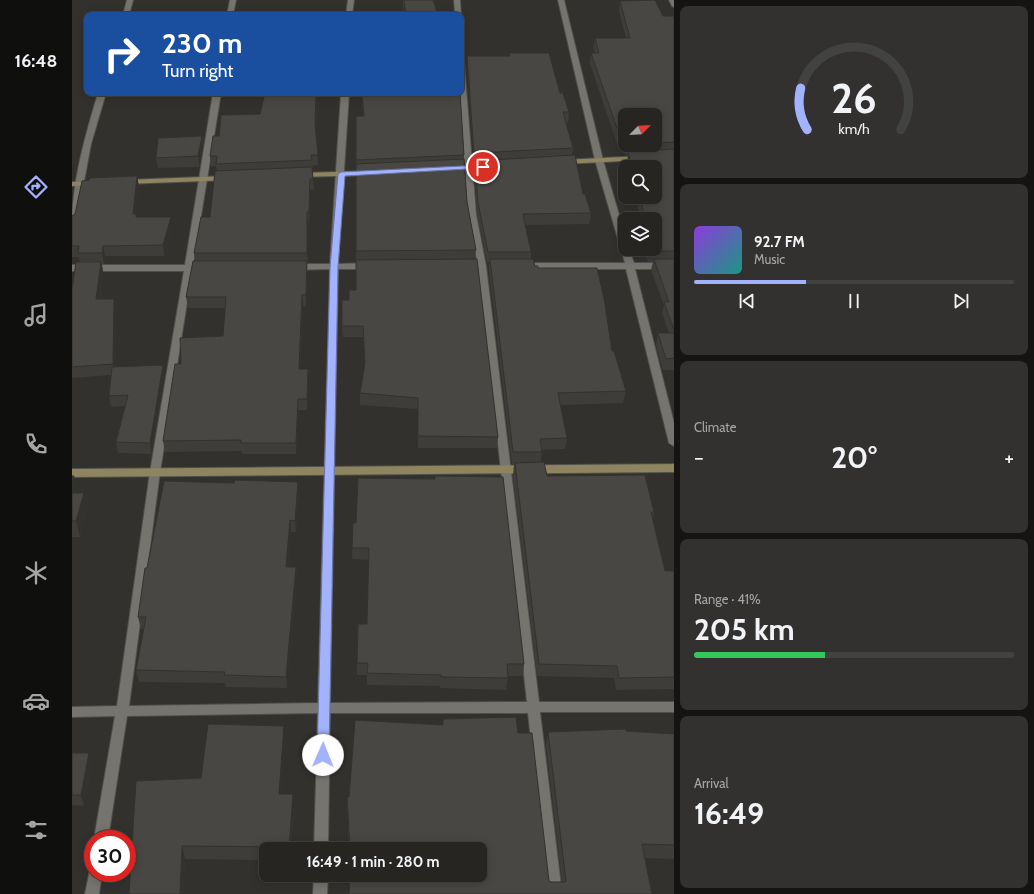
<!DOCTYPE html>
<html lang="en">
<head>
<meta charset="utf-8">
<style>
	:root { --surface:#262522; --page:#32312f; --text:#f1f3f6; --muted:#a4a5a5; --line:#424240; --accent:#a2b2fd }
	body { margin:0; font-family:Cabin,sans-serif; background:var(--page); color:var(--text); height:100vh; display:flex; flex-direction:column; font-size:15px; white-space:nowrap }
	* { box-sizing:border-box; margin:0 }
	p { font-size:13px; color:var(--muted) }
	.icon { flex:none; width:22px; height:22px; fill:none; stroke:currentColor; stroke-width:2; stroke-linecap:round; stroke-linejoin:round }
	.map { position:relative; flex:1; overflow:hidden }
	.drawer { display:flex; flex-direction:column; gap:6px; padding:6px; background:#151413; width:360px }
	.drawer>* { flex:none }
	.top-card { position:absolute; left:12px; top:12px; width:380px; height:84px; border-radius:8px; box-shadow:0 2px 10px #0003,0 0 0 1px var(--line); background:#1a4fa0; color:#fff; overflow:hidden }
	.needle { width:26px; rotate:66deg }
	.controls { position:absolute; left:546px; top:108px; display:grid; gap:8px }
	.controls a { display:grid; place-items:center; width:44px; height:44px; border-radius:8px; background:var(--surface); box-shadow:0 2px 10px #0003,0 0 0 1px var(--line); font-size:20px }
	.speed { position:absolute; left:12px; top:830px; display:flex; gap:8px; font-size:20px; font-weight:700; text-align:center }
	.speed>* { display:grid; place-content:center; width:52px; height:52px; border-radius:50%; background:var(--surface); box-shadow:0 2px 10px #0003,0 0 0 1px var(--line); line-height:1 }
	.speed .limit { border:6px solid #d22; background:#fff; color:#111 }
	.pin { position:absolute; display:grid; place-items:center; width:34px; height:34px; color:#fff; margin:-17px; border:2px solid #fff; border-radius:50%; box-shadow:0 1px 4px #0007 }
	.me { position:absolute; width:44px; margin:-22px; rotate:1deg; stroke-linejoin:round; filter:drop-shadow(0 0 3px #0008) }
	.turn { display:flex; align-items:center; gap:14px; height:84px; padding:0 12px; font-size:18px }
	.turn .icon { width:52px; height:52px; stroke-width:2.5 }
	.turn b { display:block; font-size:28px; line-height:34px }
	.big { font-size:30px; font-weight:700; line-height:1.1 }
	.drawer .card { flex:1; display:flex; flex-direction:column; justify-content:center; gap:6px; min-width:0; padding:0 14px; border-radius:8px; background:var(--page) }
	.drawer .dial { align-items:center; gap:0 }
	.dial svg { height:104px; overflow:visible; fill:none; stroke:var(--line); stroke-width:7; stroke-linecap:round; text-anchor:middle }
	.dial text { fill:var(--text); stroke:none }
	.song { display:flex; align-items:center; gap:12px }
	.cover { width:48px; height:48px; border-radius:6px; background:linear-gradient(135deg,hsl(270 70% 55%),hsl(170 70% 35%)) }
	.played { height:4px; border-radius:2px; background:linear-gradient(90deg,var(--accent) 35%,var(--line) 35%) }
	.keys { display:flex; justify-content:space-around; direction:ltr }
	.heat { display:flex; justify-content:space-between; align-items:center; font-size:22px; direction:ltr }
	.charge { height:6px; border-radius:3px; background:linear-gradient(90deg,#34c759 41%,var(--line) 0) }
	.trip { position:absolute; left:187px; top:842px; width:228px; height:40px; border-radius:8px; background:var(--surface); box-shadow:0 2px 10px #0003,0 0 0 1px var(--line); font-weight:700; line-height:40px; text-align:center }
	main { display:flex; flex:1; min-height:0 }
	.tabs { display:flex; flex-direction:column; width:72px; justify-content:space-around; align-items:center; background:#0f0f0e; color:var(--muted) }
	.tabs .icon { width:28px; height:28px }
	.tabs .active { color:var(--accent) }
	.tabs b { font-size:18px; color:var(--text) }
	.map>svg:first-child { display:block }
</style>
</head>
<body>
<main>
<nav class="tabs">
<b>16:48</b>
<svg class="icon active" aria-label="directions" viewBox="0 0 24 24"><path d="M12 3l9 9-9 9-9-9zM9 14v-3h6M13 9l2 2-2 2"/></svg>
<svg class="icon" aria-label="music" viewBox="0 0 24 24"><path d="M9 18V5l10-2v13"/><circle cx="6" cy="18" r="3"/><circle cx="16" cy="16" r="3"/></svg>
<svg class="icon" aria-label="phone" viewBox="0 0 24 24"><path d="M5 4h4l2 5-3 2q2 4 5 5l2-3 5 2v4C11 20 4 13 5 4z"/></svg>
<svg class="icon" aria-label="climate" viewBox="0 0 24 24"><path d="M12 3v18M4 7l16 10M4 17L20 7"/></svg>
<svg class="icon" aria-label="car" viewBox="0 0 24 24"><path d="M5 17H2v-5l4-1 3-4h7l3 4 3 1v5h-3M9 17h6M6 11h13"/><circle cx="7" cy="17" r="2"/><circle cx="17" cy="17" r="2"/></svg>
<svg class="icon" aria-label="filters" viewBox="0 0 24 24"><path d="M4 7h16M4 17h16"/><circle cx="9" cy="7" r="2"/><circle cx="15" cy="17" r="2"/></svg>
</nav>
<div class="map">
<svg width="602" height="894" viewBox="0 0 602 894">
	<rect width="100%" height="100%" fill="#33312d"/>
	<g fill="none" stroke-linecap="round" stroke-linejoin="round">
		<g stroke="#504f4b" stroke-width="2">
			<g id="street">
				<path d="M55 0H61L57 15H51Z"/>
				<path d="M158 0H164L161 15H155Z"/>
				<path d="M276 0H282L280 15H274Z"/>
				<path d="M382 0H388L389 15H383Z"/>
				<path d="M486 0H492L531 160 553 235V249H557L562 263H602V269H563L602 423V446L597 443 554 269H450L446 266 450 263H553L523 160Z"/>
				<path d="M597 0H602V7L600 6Z"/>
				<path d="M389 60 392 62 404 214 414 266 467 702H602V712H468L490 894H476L456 713H258L256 849H242L246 713 55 716 36 839H22L43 716 0 717V707L45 706 78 472 112 271H0V265H113L141 93H149L121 265 126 268 120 271 88 472 57 706 246 703 258 269 222 270 218 267 222 264H258L269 93H277L266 264 296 263 300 266 296 269H266L258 703 455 702 406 266 396 214 388 93H389Z"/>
				<path d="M26 93H34L19 144 4 224 0 226C0 181 13 137 26 93Z"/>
				<path d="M21 867V873H30L27 894H13L18 869Z"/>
				<path d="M242 875H256L255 894H241Z"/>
			</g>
		</g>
		<g stroke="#504f4b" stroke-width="2">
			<g id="secondary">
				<path d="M569 156H572V160L491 164 487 162 491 160Z"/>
				<path d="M416 165H419V169L380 171 376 169 380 167Z"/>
				<path d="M298 171H301V175L228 177 224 175 228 173Z"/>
				<path d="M156 176 160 178 159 180 52 184 48 182 52 180Z"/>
				<path d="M22 181 26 183 25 185 0 186V182Z"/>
				<path d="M602 464V472L0 477V469Z"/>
			</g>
		</g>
		<use href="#street" fill="#76746f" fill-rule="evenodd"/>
		<use href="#secondary" fill="#8e8460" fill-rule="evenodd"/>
	</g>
	<g fill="#3f3d3a" fill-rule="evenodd">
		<path d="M331 0H361L366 15H332L331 4Z"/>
		<path d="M548 1 591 16H602V370H591L584 345 586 333H597L590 313 592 305 579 270 581 262H576L572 249H583V219H566L568 214 563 197H583V167H556L555 162 556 155H553L551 147H546L518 63 519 53H523L521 48 523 38H554L547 11ZM553 115H583V145H553Z"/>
		<path d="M437 53 488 93 497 112 496 123H494L501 148 500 155 511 194 519 213 517 224 453 225 459 252V259L463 266 466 268 540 351 554 391 551 403 488 405 495 438 493 449 470 450 469 463 475 476 582 512 581 520 593 571H602V689L544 690 542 678 465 676 441 475 442 464H440L417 270V262H415L405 214 402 171 403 164H402L395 66V56H437Z"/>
		<path d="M235 96 245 106 244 130 246 165 240 166 242 190H238L237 222H236V264H235V272L234 306H231L228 369H236V380L235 410H226L224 454H170V451L93 452 91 441 109 364 151 336 153 308H116L114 297 123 261 122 253 138 217 145 171 144 166H139L138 156 147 136 188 114Z"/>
		<path d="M290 96 392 155V159L395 202 404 250 403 259 426 437 425 448H346V409L288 405V393L293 365 291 337H271L270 326 277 300 284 290V116H291Z"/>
		<path d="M130 136 131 146 127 167 86 168 84 158Z"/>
		<path d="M65 176 67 187 64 214 65 217 100 228 92 256H33L32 264H30L31 272 28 299 44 310 43 367 93 376 79 454 46 453 44 442 53 406 39 407 37 396 39 375 0 378V290L8 262 7 257H0V216Z"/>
		<path d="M0 476H2L5 492V493H12L15 509 8 537H0Z"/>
		<path d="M227 493 224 532H219L216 567H224L225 579 215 688 154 687 153 683 67 682 64 670 72 629H69L66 617 75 568Z"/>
		<path d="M281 523 452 664 451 676H436L434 690 368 688V686L295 685V675H285V663L295 624 297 560 280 559Z"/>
		<path d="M371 719 446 733 477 881 479 882H490L474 746 476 732 554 731 602 734V859L573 858 580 894 278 875 408 849H277L275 797H277L370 725Z"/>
		<path d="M213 740 209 794 222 808 219 849H194V860L113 859 111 894H57L129 778Z"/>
		<path d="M0 753 20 764 12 806 0 805Z"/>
	</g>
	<g fill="#33322f">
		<path d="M244 96 245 106 243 134V124Z"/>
		<path d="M130 136 131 146 127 167 126 156Z"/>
		<path d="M65 176 67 187 64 217V214L66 225 61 214Z"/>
		<path d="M238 179V190L237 222V212Z"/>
		<path d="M0 188 1 192 0 204Z"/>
		<path d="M235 212 236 222V264L235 253Z"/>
		<path d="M99 217 100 228 92 256 91 245Z"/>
		<path d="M31 246 33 256 32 264 30 253Z"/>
		<path d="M235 261V272L234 306V295Z"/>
		<path d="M29 262 31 272 26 310 24 299Z"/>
		<path d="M230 295 231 306 227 380V369Z"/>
		<path d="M42 299 44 310 43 375 41 364Z"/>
		<path d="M91 365 93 376 79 454 78 443Z"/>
		<path d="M236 369V380L235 410V399Z"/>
		<path d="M226 399V410L224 454V443Z"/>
		<path d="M2 476 5 492 1 509 0 505V482Z"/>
		<path d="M226 482 227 493 224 532 223 521Z"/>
		<path d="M12 493 15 509 8 537 4 521Z"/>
		<path d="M218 520 219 532 215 579 214 567Z"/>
		<path d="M224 567 225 579 215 688 214 677Z"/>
		<path d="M212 726 213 740 208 808 207 794Z"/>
		<path d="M17 753 20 764 12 806 9 795Z"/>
		<path d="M221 794 222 808 219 849H218Z"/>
		<path d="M110 846 113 859 111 894H108Z"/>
	</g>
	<g fill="#494743" stroke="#33322f">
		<path d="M332 0H361L366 15H334Z"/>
		<path d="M583 0 591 16H602V142L583 143V115H553V138V137H548L519 53H527L523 38H558L548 1Z"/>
		<path d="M437 53H477L488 93H491L497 112H491L501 148 402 153 395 56H438Z"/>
		<path d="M193 93H234V96H244L243 124 246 155H239L240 160 144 164 145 156H138L141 136H147L149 115 188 114Z"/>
		<path d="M351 93H388L392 155 284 160V116H292L290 96 351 95Z"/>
		<path d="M130 136 126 156 84 158 86 138Z"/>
		<path d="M602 149V251H578V249H583V219H569L567 214H572L568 197H583V167H560L556 152Z"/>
		<path d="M503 155 511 194H513L519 213 451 214 459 252H416L406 203 403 161Z"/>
		<path d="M392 159 395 202 404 250 284 251V164Z"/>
		<path d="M240 167 241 179H238L237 212H235V253H122L129 217H138L143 171Z"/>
		<path d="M65 176 61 214H64V217H99L91 245 31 246 30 253H6L7 246H0V216L3 214 10 181 17 180 18 178Z"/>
		<path d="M405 259 426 437 346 436V398L288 393 293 363 291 326H270V300H277V290H284V260Z"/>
		<path d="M418 259H461L463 266H466V268H525L532 298 540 351H542L554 391 486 393 495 438 468 439 470 452H441Z"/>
		<path d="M582 259H602V330L592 302H597Z"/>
		<path d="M121 261H235L234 295H230L227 369H236L235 399H226L224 443H169V440L91 441 103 364H109L108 338 151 336 154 297H114Z"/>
		<path d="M4 262H29L24 299H42L41 364 0 367V290Z"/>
		<path d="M586 333H602V358L594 359Z"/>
		<path d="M91 365 78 443 44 442 56 395 37 396 40 367Z"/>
		<path d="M472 462 475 476 573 475 582 512H579L593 571H602V677L547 678 545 666 467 664 443 463Z"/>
		<path d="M0 476H2L0 482Z"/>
		<path d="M363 476 431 477 452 664H435L436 678 369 677V675L295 673 296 663H285L286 624H295L297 548H280L281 523H284L286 478 363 479Z"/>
		<path d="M163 480 226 482 223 521 218 520 214 567H224L214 677 152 675 153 672 64 670 74 617H66L73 568H75L92 481 162 483Z"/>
		<path d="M0 493H12L4 521H0Z"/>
		<path d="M444 717 446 733H460L477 881 479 882H493L494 881 476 732 554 729V731L602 734V845L570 844 580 894H277L278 875H408V849H278L275 797H277L283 720 371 725V719Z"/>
		<path d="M136 724 212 726 207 794H221L217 847 110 846 108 894H57L64 781 129 778Z"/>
		<path d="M0 753H17L9 795H0Z"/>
	</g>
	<path fill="#a2b2fd" stroke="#6974a4" d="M411 165 413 166V168L273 176 266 267 257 755 255 758 251 760 247 758 245 755 258 267 266 174 269 172Z"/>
</svg>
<div class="controls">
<a><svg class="needle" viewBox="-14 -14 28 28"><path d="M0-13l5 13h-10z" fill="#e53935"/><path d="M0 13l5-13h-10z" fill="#a4a5a5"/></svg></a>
<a><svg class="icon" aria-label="search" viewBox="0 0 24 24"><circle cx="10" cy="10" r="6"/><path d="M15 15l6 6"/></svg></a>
<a><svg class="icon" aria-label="layers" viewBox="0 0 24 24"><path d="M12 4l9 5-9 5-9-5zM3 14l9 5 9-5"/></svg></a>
</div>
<div class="speed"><div class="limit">30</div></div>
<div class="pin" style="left:411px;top:167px;background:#d93025"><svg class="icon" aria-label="arrive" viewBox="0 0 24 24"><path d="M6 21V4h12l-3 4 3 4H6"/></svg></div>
<svg class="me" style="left:251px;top:755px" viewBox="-20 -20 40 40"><circle r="19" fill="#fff"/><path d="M0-13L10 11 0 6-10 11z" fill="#a2b2fd"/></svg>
<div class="trip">16:49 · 1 min · 280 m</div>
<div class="top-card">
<div class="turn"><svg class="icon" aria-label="right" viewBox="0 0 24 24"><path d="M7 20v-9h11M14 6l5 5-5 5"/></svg><div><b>230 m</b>Turn right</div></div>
</div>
</div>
<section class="drawer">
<div class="card dial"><svg viewBox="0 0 100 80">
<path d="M14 69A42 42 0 1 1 86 69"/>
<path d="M14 69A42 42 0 0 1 9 37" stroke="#a2b2fd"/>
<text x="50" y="56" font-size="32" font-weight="700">26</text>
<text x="50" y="72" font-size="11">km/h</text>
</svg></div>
<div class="card">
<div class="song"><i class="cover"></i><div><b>92.7 FM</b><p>Music</p></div></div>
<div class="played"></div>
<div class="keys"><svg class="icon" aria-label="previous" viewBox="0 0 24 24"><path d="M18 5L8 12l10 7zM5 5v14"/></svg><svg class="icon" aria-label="pause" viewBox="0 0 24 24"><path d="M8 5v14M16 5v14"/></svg><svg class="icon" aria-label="next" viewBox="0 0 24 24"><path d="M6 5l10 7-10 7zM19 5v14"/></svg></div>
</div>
<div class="card"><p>Climate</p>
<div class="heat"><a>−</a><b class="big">20°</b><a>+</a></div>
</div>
<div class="card"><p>Range · 41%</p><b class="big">205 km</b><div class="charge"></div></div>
<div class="card"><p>Arrival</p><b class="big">16:49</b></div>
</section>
</main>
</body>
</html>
